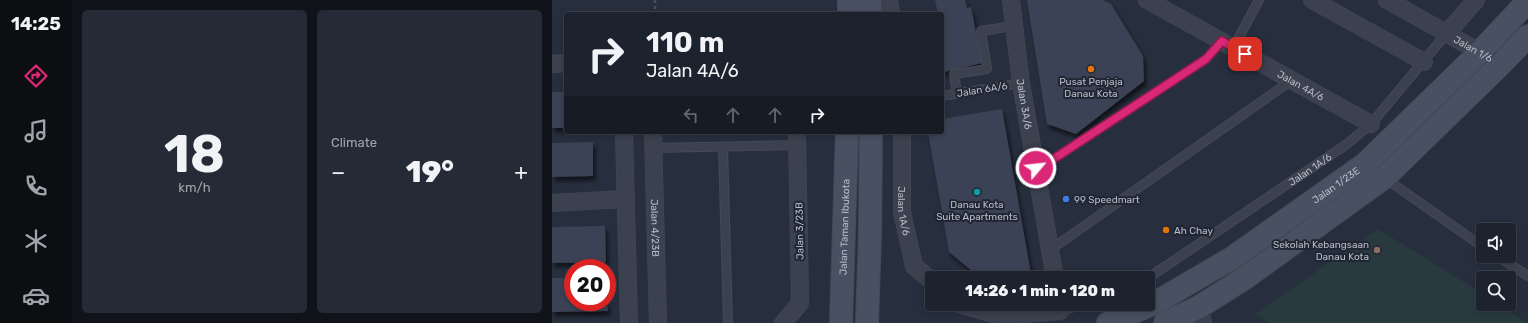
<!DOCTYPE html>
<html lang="en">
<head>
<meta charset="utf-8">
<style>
	:root { --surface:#1d232e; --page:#252b36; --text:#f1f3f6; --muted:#a0a4aa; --line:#3b404a; --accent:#db2777 }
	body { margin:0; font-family:Rubik,sans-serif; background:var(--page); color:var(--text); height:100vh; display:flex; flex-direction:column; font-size:15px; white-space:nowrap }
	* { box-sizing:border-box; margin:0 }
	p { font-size:13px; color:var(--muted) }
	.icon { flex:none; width:22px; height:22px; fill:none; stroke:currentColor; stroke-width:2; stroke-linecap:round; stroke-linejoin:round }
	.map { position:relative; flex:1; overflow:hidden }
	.drawer { display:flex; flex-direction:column; gap:10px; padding:10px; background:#101319; width:480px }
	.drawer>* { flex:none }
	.banner { position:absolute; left:12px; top:12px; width:380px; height:122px; border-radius:4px; box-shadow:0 2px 6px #0003,0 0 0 1px var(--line); background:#1d232e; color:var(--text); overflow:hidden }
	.fabs { position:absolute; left:924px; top:223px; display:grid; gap:8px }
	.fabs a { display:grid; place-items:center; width:40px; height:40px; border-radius:4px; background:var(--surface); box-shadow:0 2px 6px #0003,0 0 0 1px var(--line); font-size:20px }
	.speed { position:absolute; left:12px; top:259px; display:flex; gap:8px; font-size:20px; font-weight:700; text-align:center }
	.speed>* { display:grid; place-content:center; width:52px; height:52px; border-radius:50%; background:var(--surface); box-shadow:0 2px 6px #0003,0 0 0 1px var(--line); line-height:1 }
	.speed .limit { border:6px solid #d22; background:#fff; color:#111 }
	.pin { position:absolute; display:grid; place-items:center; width:34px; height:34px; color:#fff; margin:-17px; border-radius:8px; box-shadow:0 2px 6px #0006 }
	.me { position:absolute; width:44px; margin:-22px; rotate:62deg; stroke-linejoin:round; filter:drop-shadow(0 0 3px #0008) }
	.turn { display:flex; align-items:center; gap:14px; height:84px; padding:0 16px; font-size:18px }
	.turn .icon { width:52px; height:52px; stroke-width:2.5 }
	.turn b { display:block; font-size:28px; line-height:34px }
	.lanes { display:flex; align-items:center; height:38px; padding:0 16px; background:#0003; justify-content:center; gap:20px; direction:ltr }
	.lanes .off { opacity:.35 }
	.big { font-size:30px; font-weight:800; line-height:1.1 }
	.drawer .tile { flex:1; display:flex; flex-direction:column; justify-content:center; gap:6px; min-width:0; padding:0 14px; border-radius:6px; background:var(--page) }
	.drawer .dial { align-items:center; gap:0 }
	.dial b { font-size:52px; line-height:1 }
	.heat { display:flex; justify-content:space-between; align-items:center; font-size:22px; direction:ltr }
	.drawer .tiles { flex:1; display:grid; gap:10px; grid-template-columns:repeat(2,1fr) }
	.trip { position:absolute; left:373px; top:271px; width:230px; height:40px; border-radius:4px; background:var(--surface); box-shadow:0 2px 6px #0003,0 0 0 1px var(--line); font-weight:800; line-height:40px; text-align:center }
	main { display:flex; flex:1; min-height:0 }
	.dock { display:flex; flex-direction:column; width:72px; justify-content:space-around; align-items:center; background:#0c0e12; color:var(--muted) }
	.dock .icon { width:28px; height:28px }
	.dock .selected { color:var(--accent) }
	.dock b { font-size:18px; color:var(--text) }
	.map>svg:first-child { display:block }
</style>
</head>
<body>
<main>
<nav class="dock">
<b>14:25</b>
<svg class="icon selected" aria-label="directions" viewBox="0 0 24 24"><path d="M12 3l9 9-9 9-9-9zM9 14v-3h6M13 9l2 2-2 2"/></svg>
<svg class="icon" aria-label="music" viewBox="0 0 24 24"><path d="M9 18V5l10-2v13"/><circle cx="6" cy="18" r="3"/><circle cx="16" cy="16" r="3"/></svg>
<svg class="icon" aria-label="phone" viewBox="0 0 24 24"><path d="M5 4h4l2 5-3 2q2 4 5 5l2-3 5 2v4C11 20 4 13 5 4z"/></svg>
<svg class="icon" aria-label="climate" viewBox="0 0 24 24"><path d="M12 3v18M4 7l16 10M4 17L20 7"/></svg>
<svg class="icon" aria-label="car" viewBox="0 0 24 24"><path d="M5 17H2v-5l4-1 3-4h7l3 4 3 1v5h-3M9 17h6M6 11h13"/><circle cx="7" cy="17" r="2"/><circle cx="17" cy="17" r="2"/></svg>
</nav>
<section class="drawer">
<div class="tiles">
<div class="tile dial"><b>18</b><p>km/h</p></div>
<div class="tile"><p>Climate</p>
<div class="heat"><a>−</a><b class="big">19°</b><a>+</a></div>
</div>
</div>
</section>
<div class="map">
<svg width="976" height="323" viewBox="0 0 976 323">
	<defs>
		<filter id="shadow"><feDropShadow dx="2.5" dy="4.5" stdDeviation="2" flood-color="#0009"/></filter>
	</defs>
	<rect width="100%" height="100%" fill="#272f3e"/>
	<path fill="#293a3f" d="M826 229 931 294V304H946L976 323H717L703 314Z"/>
	<g fill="#3a4254" filter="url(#shadow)">
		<path d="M383 0H413L415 8 419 7 430 63 392 72 390 62V14H386Z"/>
		<path d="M475 0H550L559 4 591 56 592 81 524 134 495 124Z"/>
		<rect x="0" y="92" width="14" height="36"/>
		<path d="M450 109 479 274 457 278H432L425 275 397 252 376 132H390V119Z"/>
		<path d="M41 142V176L0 177V143Z"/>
		<path d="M53 226 54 262 0 263V227Z"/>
		<path d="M0 278H21V302H55L56 311 0 312Z"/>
	</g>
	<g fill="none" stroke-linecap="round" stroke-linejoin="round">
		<g stroke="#444a57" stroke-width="10">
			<g id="lane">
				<path d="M681 48 707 0"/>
				<path d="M405 93 402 74 435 69 429 31 461 26"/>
				<path d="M390 96 469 83"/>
				<path d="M171 147 176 323"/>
				<path d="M101 148 245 145"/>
				<path d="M484 168 503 158 654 59 670 41"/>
				<path d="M833 178 854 193 931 247"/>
				<path d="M498 250 740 80"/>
				<path d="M945 256 976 276"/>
				<path id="s1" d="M596 278 795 144 819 124 895 33"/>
				<path d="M508 311 533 304"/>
			</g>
		</g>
		<g stroke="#444a57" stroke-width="18">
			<g id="street">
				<path d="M337 0 339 14"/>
				<path id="s2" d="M459 0 469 83 503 278"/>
				<path id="s3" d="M595 0 819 124"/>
				<path d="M760 0 872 62"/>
				<path id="s4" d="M835 0 949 64"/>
				<path d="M895 33 924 0"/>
				<path d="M0 64 14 63"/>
				<path d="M72 132 77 323"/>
				<path id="s5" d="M101 132 106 323"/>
				<path id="s6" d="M350 132V212L362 266 380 281"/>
				<path d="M0 203 73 199"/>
				<path d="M407 304 449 316 508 311"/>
				<path d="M647 307 651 323"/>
				<path d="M231 323 248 303 245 132"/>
			</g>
		</g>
		<g stroke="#444a57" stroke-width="24">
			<g id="secondary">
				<path d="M297 0V14"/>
				<path d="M318 0V14"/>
				<path id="s7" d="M289 323 295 132"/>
				<path d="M315 323 318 233 319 132"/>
				<path id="s8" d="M556 323 603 303 680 258 813 164 928 52 976 1"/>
				<path d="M613 323 647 307 693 278 833 177 949 64 976 36"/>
			</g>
		</g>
		<path stroke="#425357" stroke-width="2.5" stroke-dasharray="3 3" stroke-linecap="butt" d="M103 0V14"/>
		<use href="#lane" stroke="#3b414e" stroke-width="8"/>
		<use href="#street" stroke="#3b414e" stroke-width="17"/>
		<use href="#secondary" stroke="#495061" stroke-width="22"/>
	</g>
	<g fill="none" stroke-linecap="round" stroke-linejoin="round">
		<g stroke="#8e194d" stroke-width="10">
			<path id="route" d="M484 168 503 158 654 59 670 41 693 54"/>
		</g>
		<use href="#route" stroke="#db2777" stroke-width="7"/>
	</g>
	<g fill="#e8710a" stroke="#202633" stroke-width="1.5">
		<circle cx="539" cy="69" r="4"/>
		<circle cx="614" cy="230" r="4"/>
	</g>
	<circle fill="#0f9aa8" stroke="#202633" stroke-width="1.5" cx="425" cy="192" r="4"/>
	<circle fill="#3f7fe0" stroke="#202633" stroke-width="1.5" cx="514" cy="199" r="4"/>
	<circle fill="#8d6e63" stroke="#202633" stroke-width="1.5" cx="825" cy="250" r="4"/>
	<g text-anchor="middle" stroke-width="4" stroke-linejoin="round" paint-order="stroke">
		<g font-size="10" fill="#b7bcc9" stroke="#202633">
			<text dy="4" stroke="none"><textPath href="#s4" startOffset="99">Jalan 1/6</textPath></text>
			<text dy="4" stroke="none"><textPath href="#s3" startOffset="176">Jalan 4A/6</textPath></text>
			<text transform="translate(430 89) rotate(-9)" y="4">Jalan 6A/6</text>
			<text dy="4" stroke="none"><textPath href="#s2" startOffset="105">Jalan 3A/6</textPath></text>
			<text dy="4" stroke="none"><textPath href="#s1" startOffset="195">Jalan 1A/6</textPath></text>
			<text dy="4" stroke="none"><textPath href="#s8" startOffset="267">Jalan 1/23E</textPath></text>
			<text dy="4" stroke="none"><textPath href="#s6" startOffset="79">Jalan 1A/6</textPath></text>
			<text dy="4" stroke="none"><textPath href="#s7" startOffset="96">Jalan Taman Ibukota</textPath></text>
			<text dy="4" stroke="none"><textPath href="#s5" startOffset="96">Jalan 4/23B</textPath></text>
			<text transform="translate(247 231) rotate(-91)" y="4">Jalan 3/23B</text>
		</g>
		<g font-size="10" fill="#b7bcc9" stroke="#202633">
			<text x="539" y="85">Pusat Penjaja<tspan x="539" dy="12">Danau Kota</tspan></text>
			<text x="522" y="203" text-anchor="start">99 Speedmart</text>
			<text x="425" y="208">Danau Kota<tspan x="425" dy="12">Suite Apartments</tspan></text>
			<text x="622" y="234" text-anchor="start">Ah Chay</text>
			<text x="817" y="248" text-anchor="end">Sekolah Kebangsaan<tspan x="817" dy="12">Danau Kota</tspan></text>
		</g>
	</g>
</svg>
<div class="fabs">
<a><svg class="icon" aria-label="sound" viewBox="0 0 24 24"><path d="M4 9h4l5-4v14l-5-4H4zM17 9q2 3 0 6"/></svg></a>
<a><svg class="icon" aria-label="search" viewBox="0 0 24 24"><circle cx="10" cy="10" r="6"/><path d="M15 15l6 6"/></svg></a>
</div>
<div class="speed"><div class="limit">20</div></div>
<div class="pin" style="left:693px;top:54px;background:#d93025"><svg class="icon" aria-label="arrive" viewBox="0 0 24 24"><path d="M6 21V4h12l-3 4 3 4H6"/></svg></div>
<svg class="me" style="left:484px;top:168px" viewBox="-20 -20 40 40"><circle r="17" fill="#db2777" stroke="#fff" stroke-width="3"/><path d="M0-11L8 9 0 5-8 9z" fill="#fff"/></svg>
<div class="trip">14:26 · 1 min · 120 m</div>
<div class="banner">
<div class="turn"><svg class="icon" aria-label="right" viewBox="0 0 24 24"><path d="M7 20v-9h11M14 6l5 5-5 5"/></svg><div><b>110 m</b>Jalan 4A/6</div></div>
<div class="lanes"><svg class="icon off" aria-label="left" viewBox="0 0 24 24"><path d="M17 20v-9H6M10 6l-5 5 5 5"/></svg><svg class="icon off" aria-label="ahead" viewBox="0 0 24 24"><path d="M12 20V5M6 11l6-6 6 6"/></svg><svg class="icon off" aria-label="ahead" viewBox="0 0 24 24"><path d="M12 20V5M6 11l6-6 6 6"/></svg><svg class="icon" aria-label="right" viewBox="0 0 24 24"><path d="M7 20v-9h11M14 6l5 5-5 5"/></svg></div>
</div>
</div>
</main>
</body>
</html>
